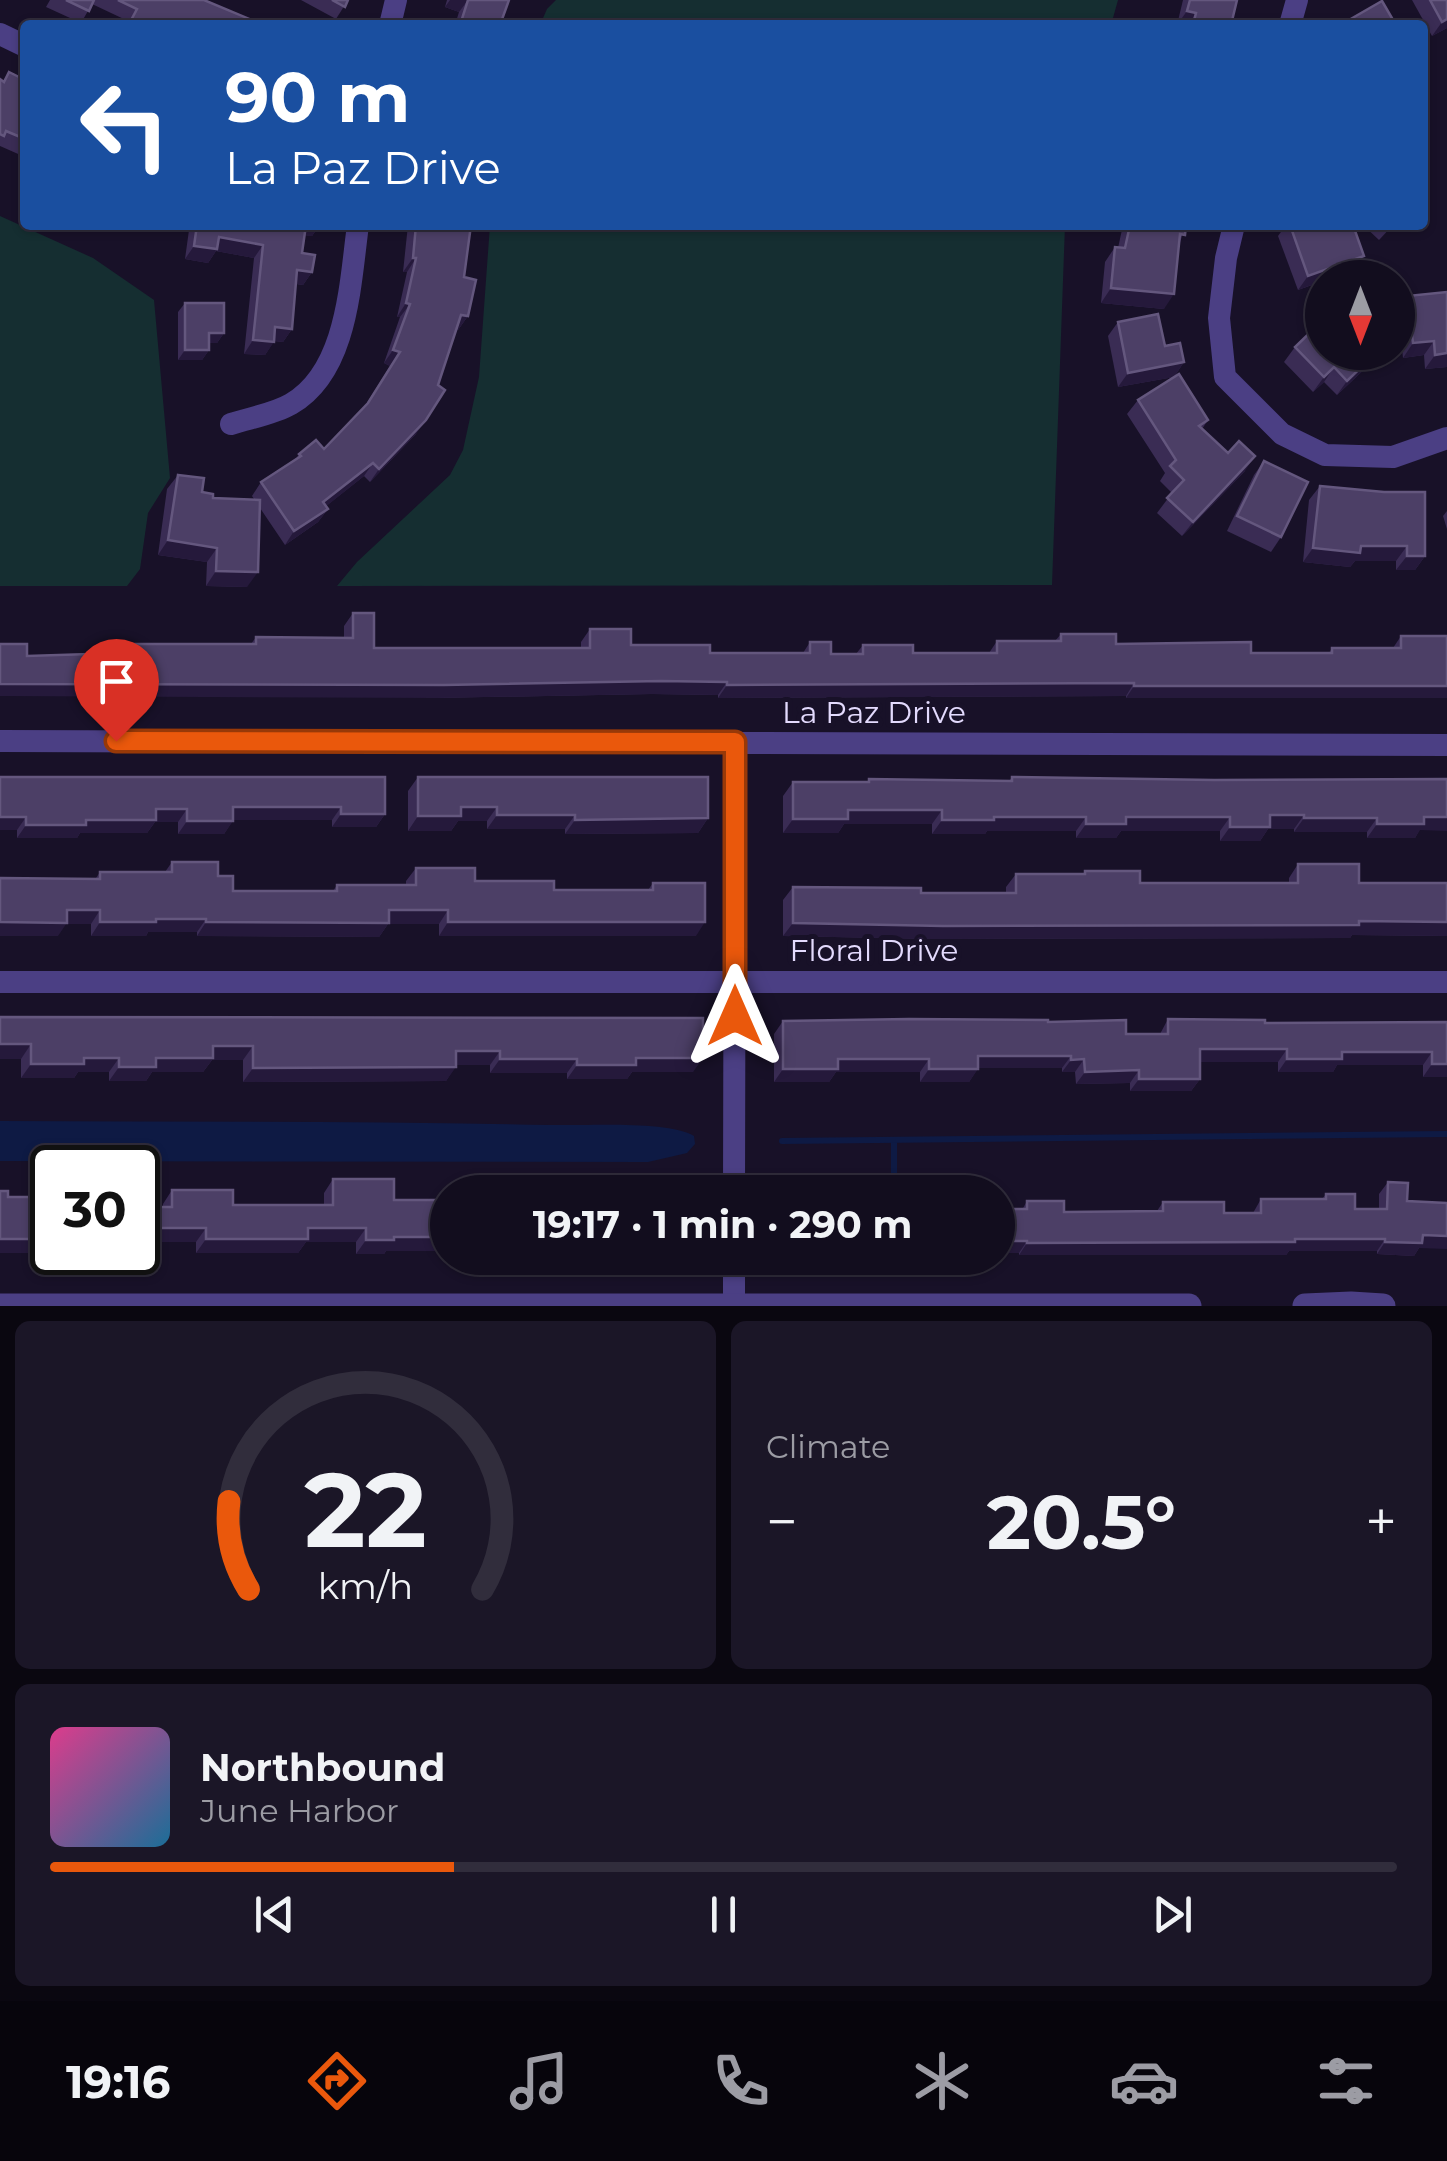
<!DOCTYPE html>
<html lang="en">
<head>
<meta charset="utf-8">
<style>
	:root { --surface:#120d1e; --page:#1b1627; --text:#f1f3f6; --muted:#9c9ca4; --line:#312d3c; --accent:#ea580c }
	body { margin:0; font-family:Montserrat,sans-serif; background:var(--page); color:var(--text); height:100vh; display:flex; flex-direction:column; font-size:38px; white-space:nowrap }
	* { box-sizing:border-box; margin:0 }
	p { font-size:32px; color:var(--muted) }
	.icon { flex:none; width:55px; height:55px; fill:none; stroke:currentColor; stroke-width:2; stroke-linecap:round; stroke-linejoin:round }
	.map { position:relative; height:1306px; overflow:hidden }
	.details { display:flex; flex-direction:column; gap:15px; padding:15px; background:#0a0710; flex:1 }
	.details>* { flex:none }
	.top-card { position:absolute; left:20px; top:20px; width:1408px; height:210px; border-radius:10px; box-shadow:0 2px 8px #0004,0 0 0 2px var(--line); background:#1a4fa0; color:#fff; overflow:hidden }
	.needle { width:65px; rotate:180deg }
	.tools { position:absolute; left:1305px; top:260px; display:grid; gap:20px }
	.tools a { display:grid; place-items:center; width:110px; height:110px; border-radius:50%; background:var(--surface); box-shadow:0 2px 8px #0004,0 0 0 2px var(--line); font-size:50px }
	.speed { position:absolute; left:30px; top:1145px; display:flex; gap:20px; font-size:50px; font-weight:700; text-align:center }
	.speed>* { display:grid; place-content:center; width:130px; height:130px; border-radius:50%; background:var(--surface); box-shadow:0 2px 8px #0004,0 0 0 2px var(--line); line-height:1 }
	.speed .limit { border:5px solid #111; border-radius:15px; background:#fff; color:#111 }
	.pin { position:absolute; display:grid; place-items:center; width:85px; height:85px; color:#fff; margin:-102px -42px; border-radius:50% 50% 50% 0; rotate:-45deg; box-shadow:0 0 10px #0007 }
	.pin .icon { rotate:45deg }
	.me { position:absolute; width:110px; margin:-55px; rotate:0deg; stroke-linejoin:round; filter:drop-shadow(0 0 8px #0008) }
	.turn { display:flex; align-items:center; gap:35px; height:210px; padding:0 40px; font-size:45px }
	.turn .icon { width:130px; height:130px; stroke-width:2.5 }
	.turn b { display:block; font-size:70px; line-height:85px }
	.big { font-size:75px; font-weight:700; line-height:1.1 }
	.details .tile { flex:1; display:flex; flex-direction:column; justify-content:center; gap:15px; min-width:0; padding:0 35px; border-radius:15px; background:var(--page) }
	.details .dial { align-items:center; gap:0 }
	.dial svg { height:260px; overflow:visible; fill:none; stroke:var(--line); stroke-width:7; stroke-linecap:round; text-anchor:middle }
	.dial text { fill:var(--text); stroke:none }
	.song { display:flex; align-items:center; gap:30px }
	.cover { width:120px; height:120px; border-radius:15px; background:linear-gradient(135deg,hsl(330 70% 55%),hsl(200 70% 35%)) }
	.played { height:10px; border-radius:5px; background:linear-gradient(90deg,var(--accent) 30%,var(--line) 30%) }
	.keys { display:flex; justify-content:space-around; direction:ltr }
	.heat { display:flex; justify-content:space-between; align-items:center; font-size:55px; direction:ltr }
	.details .tiles { flex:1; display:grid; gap:15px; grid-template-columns:1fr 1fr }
	.tile:last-child { grid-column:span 2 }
	.trip { position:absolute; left:430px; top:1175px; width:585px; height:100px; border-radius:50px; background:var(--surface); box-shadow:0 2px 8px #0004,0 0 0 2px var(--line); font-weight:700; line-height:100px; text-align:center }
	.dock { display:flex; height:160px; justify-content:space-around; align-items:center; background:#07050c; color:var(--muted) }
	.dock .icon { width:70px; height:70px }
	.dock .current { color:var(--accent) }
	.dock b { font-size:45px; color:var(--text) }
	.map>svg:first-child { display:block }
</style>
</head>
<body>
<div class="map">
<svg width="1447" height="1306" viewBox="0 0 1447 1306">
	<rect width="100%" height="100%" fill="#181128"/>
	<g fill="#152e31">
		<path d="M556 0H1118L1111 25H540L547 9Z"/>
		<path d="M0 216 93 258 154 300 170 478 148 513 140 569 127 586H0Z"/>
		<path d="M490 225H1065L1052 585 337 586 357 562 450 475 463 450 479 377Z"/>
	</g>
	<path fill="#0e1a44" d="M0 1121C183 1122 367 1121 550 1125 583 1126 669 1120 694 1136L695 1144 687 1153 648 1162 0 1161Z"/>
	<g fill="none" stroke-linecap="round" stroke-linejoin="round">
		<g stroke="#0e1a44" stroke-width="6">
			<path d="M894 1140V1192"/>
			<path d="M782 1141 1447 1134"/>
		</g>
		<g stroke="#4b3f84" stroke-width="22">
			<path d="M390 25 396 0"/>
			<path d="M1290 25 1297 0"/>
			<path d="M0 34 25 46"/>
			<path d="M1234 225 1226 258 1219 318 1225 377 1282 434 1325 455 1393 457 1447 438"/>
			<path d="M231 424C249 418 274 414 291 404 348 371 350 283 358 225"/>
			<path d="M0 741 1447 745"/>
			<path d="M0 982H1447"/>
			<path d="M734 1192 735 742"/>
			<path d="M734 1306V1258"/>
		</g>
		<g stroke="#4b3f84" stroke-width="25">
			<path d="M0 1306H1189"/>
			<path d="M1305 1306 1351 1304 1383 1306"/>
		</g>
	</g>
	<g fill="#3a2c54">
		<path d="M50 0H204L258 25H126L128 21 92 4 81 23 46 7Z"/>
		<path d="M301 0H348L336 19Z"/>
		<path d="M447 0H509L500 25H455L459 12 445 7Z"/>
		<path d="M1183 0H1237L1231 25H1177Z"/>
		<path d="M1412 0H1447V28L1432 36Z"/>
		<path d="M9 72 25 80V157L0 146V79L3 81Z"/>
		<path d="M179 225H320L312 236 304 235 302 253 312 272 303 285 296 284 292 329 283 342 274 341 265 355 244 354 254 258 216 251 208 263 185 259 189 230Z"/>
		<path d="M408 225H471L464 277 468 316 458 330H456L416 434 370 482 364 476 326 506 328 509 318 522 285 545 260 508 247 587 206 586 207 562 158 555 167 489 178 475 213 498 254 499 252 496 261 482 295 460 299 454 324 449 365 406 390 366 384 363 400 317H397L407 272H403Z"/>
		<path d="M1123 225H1186L1180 242 1164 309 1101 303 1105 262 1115 247 1118 248Z"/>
		<path d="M1286 225H1353L1364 256 1354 270 1298 290 1278 236Z"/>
		<path d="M1363 225H1393L1379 240Z"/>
		<path d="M1447 292V367L1425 369 1424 355 1403 358 1398 310 1407 296Z"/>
		<path d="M185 303 224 333 217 343H209V350L202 360H178V312Z"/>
		<path d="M1118 322 1165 346 1184 362 1174 377 1118 387 1108 336Z"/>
		<path d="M1295 347 1322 352H1378L1371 363 1337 395 1324 382 1313 392 1284 362Z"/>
		<path d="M1138 400 1208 420 1202 429 1245 471 1182 536 1157 513 1172 493 1160 481 1165 473 1127 414Z"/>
		<path d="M1264 461 1281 537 1271 552 1227 531 1254 475Z"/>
		<path d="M1320 486 1425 556 1415 570H1396V561H1355L1350 567 1303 562 1309 500Z"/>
		<path d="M1447 511V529L1443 516Z"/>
		<path d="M353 613 374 648H581V642L590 629 631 645 710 653H803L810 642 831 654H856L863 645 913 653H989L997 641H1055L1061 634 1116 644 1251 653H1329L1332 648H1393L1401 636 1447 698H1126V696L718 698V695L652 694 435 698 27 656 116 654 122 644H251L256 637 344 638V626Z"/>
		<path d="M0 777H385V814L376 827H332V820H233L224 834H178V822H155L147 833H80L77 838H17V830H0Z"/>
		<path d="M418 777 708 818 698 833 565 834V829H487V821H458L451 831H408V791Z"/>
		<path d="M1012 777 1214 780 1447 779 1415 838H1367V832H1294V829H1268L1260 841H1220V831H1121L1116 838H1076V831H987L985 834H932V824H844L838 833H783V796L793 782H867L869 779 1009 781Z"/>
		<path d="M172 862 218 876 233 891H333L337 885H406V881L416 868 475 881 554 890H648L653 883 696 936H439V924H388L379 937 197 936V932H148L146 936H91V924H66L58 936 100 872H165Z"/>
		<path d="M1298 864 1359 883H1447V936L1352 935 1350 938 933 939 783 936V900L793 887 921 893H1006V887L1016 874H1083L1085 871 1140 883H1289V878Z"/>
		<path d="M0 1017 703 1018 693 1072H632L627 1079H567V1073H490V1065H456L446 1081 243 1082V1060H212L203 1072H152L146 1081H109V1072H78L74 1078H21V1059H0Z"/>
		<path d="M1168 1019 1265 1023 1447 1022V1077H1423V1065H1337L1333 1072H1278V1062H1200V1079L1191 1091H1130V1083L1076 1084 1075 1072H1062V1068H978L969 1082H920V1072H836L829 1082H774V1034L783 1021 1048 1022 1126 1034H1160Z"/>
		<path d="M333 1179 394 1200 448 1251H386L384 1254H356V1242H306L298 1253H196V1242H152L144 1253H94L139 1207H163V1204L172 1190 233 1205H324V1193Z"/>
		<path d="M792 1180 821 1192H783Z"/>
		<path d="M1388 1182 1407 1201 1419 1248 1414 1256 1377 1254V1251H1289L1286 1255H1019V1253H998L1027 1201 1064 1212 1157 1211 1163 1202 1224 1213H1253L1261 1199H1322L1326 1194 1355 1209H1379V1194Z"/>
	</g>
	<g fill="#25193b">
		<path d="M450 0H468L459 12 445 7Z"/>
		<path d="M1187 11 1196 13 1188 25H1177Z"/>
		<path d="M1447 19V28L1432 36 1442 22Z"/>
		<path d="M304 225H320L312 236 297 235Z"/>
		<path d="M219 237 263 245 254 258 216 251 208 263 185 259 194 246Z"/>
		<path d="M1364 256 1354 270 1334 278H1322V281L1298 290 1308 276Z"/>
		<path d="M413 258H416L407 272H403Z"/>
		<path d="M297 270 312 272 303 285 288 283Z"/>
		<path d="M1111 288 1174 294 1164 309 1101 303Z"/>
		<path d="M406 303 410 304 400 317H397Z"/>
		<path d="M461 315 468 316 458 330 452 329Z"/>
		<path d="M275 327 292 329 283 342 266 340Z"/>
		<path d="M209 333H224L217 343H202Z"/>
		<path d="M253 340 274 342 265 355 244 354Z"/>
		<path d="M1434 341 1424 355 1403 358 1413 343Z"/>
		<path d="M185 350H209L202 360H178Z"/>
		<path d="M393 350 400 352 390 366 384 363Z"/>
		<path d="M1377 352H1378L1371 363 1337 395 1347 381Z"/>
		<path d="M1447 353V367L1425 369 1435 355Z"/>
		<path d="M1184 362 1174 377 1118 387 1128 373Z"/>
		<path d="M1334 367 1324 382 1313 392 1324 377Z"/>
		<path d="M426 420 416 434 370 482 379 469Z"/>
		<path d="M1255 456 1245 471 1182 536 1193 522Z"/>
		<path d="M373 463 364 476 314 516 323 502Z"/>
		<path d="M328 509 318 522 285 545 294 531Z"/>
		<path d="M168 540 217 548 207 562 158 555Z"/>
		<path d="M1361 546H1407L1396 561H1355L1350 567 1303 562 1313 548Z"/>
		<path d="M1407 556H1425L1415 570H1396Z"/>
		<path d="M216 571 258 572 247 587 206 586Z"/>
		<path d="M661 681 727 682 718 695 652 694 435 698 0 696V684Z"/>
		<path d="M1134 683 1126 696 718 698 727 685Z"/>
		<path d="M1134 686H1447V698H1126Z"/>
		<path d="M233 807H341L332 820H224Z"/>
		<path d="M461 807H497L487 821H458L451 831H408L418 816Z"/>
		<path d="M156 809H187L178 822H155L147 833H80L77 838H17L26 825 86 820Z"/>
		<path d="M848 810H942L932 824H844L838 833H783L793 819Z"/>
		<path d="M341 814H385L376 827H332Z"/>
		<path d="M497 815H575L565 829H487Z"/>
		<path d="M1270 815H1304L1294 829H1268L1260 841H1220L1230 827Z"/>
		<path d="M0 817H26L17 830H0Z"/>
		<path d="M994 817H1086L1076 831H987L985 834H932L942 820Z"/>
		<path d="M1126 817H1230L1220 831H1121L1116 838H1076L1086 824Z"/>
		<path d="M1424 817H1447V831L1420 830 1415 838H1367L1377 824Z"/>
		<path d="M708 818 698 833 565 834 575 820Z"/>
		<path d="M1304 818H1377L1367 832H1294Z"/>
		<path d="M187 821H233L224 834H178Z"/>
		<path d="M67 910H100L91 924H66L58 936H0V922Z"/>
		<path d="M389 910H448L439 924H388L379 937 197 936 206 922Z"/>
		<path d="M156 919H206L197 932H148L146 936H91L100 922Z"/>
		<path d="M1359 921 1447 922V936L1352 935 1350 938 933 939 783 936 793 923Z"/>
		<path d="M448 922H705L696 936H439Z"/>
		<path d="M0 1044H31L21 1059H0Z"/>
		<path d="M213 1046H253L243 1060H212L203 1072H152L146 1081H109L119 1067Z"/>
		<path d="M1200 1049H1287L1278 1062H1191Z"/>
		<path d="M456 1051H500L490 1065H446Z"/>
		<path d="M1342 1052H1432L1423 1065H1337L1333 1072H1278L1287 1059Z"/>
		<path d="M978 1056H1071L1062 1068H969Z"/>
		<path d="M84 1058H119L109 1072H78L74 1078H21L31 1064Z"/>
		<path d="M636 1058H703L693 1072H632L627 1079H567L577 1065Z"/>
		<path d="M500 1059H577L567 1073H490Z"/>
		<path d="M838 1059H929L920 1072H836L829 1082H774L783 1069Z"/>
		<path d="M1084 1059 1075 1072H1062L1071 1060Z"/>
		<path d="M1432 1064H1447V1077H1423Z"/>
		<path d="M456 1067 446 1081 243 1082 253 1068Z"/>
		<path d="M929 1069H978L969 1082H920Z"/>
		<path d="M1139 1070 1130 1083 1076 1084 1085 1072Z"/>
		<path d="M1139 1079H1200L1191 1091H1130Z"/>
		<path d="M154 1228H206L196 1242H152L144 1253H94L138 1252V1239Z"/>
		<path d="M308 1228H366L356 1242H306L298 1253H196L206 1239Z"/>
		<path d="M52 1229V1243L45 1253H0V1239Z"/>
		<path d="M1423 1235 1447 1236V1249L1419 1248 1414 1256 1377 1254 1385 1242Z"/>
		<path d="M394 1237H448V1251H386L384 1254H356L366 1240Z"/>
		<path d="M1295 1239H1385L1377 1251H1289L1286 1255H1019L1027 1243Z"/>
		<path d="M998 1241H1027L1019 1253H998Z"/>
	</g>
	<g fill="#4c3f66" stroke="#64577e" stroke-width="2.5">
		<path d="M66 0H94L89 11Z"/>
		<path d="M118 0H204L259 23 258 25H132L129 24 137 9Z"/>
		<path d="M332 0H348L345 7Z"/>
		<path d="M468 0H509L500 25H460Z"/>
		<path d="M1190 0H1237L1231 25H1193L1196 13 1187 11Z"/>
		<path d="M1430 0H1447V19L1442 22Z"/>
		<path d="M1382 1 1396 25 1342 24Z"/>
		<path d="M9 72 25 80V139L6 131 4 136 0 134V79L4 82Z"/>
		<path d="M197 225H306L302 253 315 255 312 272 297 270 292 329 275 327 274 342 253 340 263 245 219 237 217 249 194 246Z"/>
		<path d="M416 225H471L464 277 476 280 468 316 461 315 438 385 445 390 426 420 379 469 373 463 323 502 328 509 294 531 261 482 301 456 299 454 316 440 324 449 368 403 400 352 393 350 410 304 406 303 416 258H413Z"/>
		<path d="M1130 225H1186L1185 235 1180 234 1174 294 1111 288 1115 247 1125 248Z"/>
		<path d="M1290 225H1353L1364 256 1308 276Z"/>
		<path d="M1447 292V353L1435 355 1434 341 1413 343 1407 296Z"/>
		<path d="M185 303H224V333H209V350H185Z"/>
		<path d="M1158 314 1165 346 1180 343 1184 362 1128 373 1118 322Z"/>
		<path d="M1322 321V352H1377L1347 381 1334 367 1324 377 1295 347Z"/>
		<path d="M1179 374 1208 420 1199 426 1228 453 1239 441 1255 456 1193 522 1167 498 1184 480 1170 466 1176 460 1138 400Z"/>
		<path d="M1264 461 1308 482 1281 537 1237 516Z"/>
		<path d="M178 475 204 478 202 492 213 494V498L260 500 258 572 216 571 217 548 168 540Z"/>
		<path d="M1320 486 1384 492H1425V556H1407V546H1361L1360 553 1313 548Z"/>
		<path d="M353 613H374V648H590V629H631V645H710V653H810V642H831V654H863V645H913V653H997V641H1061V634H1116V644L1251 642V653H1332V648H1401V636H1447V686H1134V683L727 685V682L661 681 444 685 0 684V644H27V656L122 653V644H256V637L353 638Z"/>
		<path d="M0 777H385V814H341V807H233V821H187V809H156V820H86V825H26V817H0Z"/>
		<path d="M418 777H708V818L575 820V815H497V807H461V816H418Z"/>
		<path d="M1012 777 1214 780 1447 779V817H1424V824H1377V818H1304V815H1270V827H1230V817H1126V824H1086V817H994V820H942V810H848V819H793V782H869V779L1012 781Z"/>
		<path d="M172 862H218V876H233V891H337V885H416V868H475V881H554V890H653V883H705V922H448V910H389V923L206 922V919H156V922H100V910H67V923L0 922V878L100 879V872H172Z"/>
		<path d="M1298 864H1359V883H1447V922L1359 921V925L943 926 793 923V887L921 888V893H1016V874H1085V871H1140V883H1298Z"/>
		<path d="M0 1017 703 1018V1058H636V1065H577V1059H500V1051H456V1067L253 1068V1046H213V1058H156V1067H119V1058H84V1064H31V1044H0Z"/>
		<path d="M909 1019 1048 1020V1022L1126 1020V1034H1168V1019L1265 1020V1023L1447 1022V1064H1432V1052H1342V1059H1287V1049H1200V1079H1139V1070L1085 1072 1084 1059 1071 1060V1056H978V1069H929V1059H838V1069H783V1021Z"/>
		<path d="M333 1179H394V1200H448V1237H394V1240H366V1228H308V1239H206V1228H154V1239H138V1198H139V1207H172V1190H233V1205H333Z"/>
		<path d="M620 1179V1191H638V1192H496V1185H573V1180Z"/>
		<rect x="792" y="1180" width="29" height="12"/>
		<path d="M1388 1182 1408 1183 1407 1201 1447 1203V1236L1423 1235 1422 1243 1385 1242V1239H1295V1242L1027 1243V1241H998V1209H1027V1201H1064V1212L1163 1211V1202H1224V1213H1261V1199H1326V1194H1355V1209H1387Z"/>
		<path d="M0 1191H8V1197H52V1239H0Z"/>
	</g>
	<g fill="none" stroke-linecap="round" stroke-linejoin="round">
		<g stroke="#983908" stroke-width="25">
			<path id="route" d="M116 741 735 742V1016"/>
		</g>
		<use href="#route" stroke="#ea580c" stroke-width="18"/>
	</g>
	<g text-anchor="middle" stroke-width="10" stroke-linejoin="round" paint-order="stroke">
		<g font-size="30" fill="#e3dafd" stroke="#181128">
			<text x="874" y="723">La Paz Drive</text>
			<text x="874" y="961">Floral Drive</text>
		</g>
	</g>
</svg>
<div class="tools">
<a><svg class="needle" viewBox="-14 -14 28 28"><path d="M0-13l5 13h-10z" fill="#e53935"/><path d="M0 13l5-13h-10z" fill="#9c9ca4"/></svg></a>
</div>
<div class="speed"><div class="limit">30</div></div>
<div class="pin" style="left:116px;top:741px;background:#d93025"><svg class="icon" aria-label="arrive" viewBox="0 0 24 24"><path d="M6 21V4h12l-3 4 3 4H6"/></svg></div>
<svg class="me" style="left:735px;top:1016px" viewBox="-20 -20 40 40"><path d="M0-17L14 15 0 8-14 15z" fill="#ea580c" stroke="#fff" stroke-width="4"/></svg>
<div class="trip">19:17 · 1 min · 290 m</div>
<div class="top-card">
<div class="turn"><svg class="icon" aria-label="left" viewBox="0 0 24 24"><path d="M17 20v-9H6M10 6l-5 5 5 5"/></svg><div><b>90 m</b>La Paz Drive</div></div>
</div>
</div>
<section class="details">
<div class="tiles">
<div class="tile dial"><svg viewBox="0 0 100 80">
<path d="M14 69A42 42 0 1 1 86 69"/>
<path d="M14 69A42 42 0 0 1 8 42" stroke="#ea580c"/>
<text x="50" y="56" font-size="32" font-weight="700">22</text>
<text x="50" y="72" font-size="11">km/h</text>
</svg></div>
<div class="tile"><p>Climate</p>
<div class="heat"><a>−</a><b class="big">20.5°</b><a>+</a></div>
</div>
<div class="tile">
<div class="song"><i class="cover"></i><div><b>Northbound</b><p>June Harbor</p></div></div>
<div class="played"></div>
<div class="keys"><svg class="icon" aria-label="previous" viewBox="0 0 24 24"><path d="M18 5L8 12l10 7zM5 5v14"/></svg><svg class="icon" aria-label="pause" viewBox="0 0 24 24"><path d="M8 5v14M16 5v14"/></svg><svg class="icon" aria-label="next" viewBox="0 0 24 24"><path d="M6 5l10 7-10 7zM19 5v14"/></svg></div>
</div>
</div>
</section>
<nav class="dock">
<b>19:16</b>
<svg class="icon current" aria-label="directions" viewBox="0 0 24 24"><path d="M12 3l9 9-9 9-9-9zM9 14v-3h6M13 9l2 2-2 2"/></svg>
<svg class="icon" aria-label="music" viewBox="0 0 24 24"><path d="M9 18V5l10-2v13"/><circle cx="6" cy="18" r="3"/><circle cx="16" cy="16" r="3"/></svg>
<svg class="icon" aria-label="phone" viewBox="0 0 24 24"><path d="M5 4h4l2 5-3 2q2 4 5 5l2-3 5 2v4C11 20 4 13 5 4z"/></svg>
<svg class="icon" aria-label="climate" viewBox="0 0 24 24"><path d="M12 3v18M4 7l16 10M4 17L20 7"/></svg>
<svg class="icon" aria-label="car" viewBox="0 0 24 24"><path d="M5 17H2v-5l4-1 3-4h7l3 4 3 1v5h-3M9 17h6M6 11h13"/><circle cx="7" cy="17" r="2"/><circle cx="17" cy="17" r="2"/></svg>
<svg class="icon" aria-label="filters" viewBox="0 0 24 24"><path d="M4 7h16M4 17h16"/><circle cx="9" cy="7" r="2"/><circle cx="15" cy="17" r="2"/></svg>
</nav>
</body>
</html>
